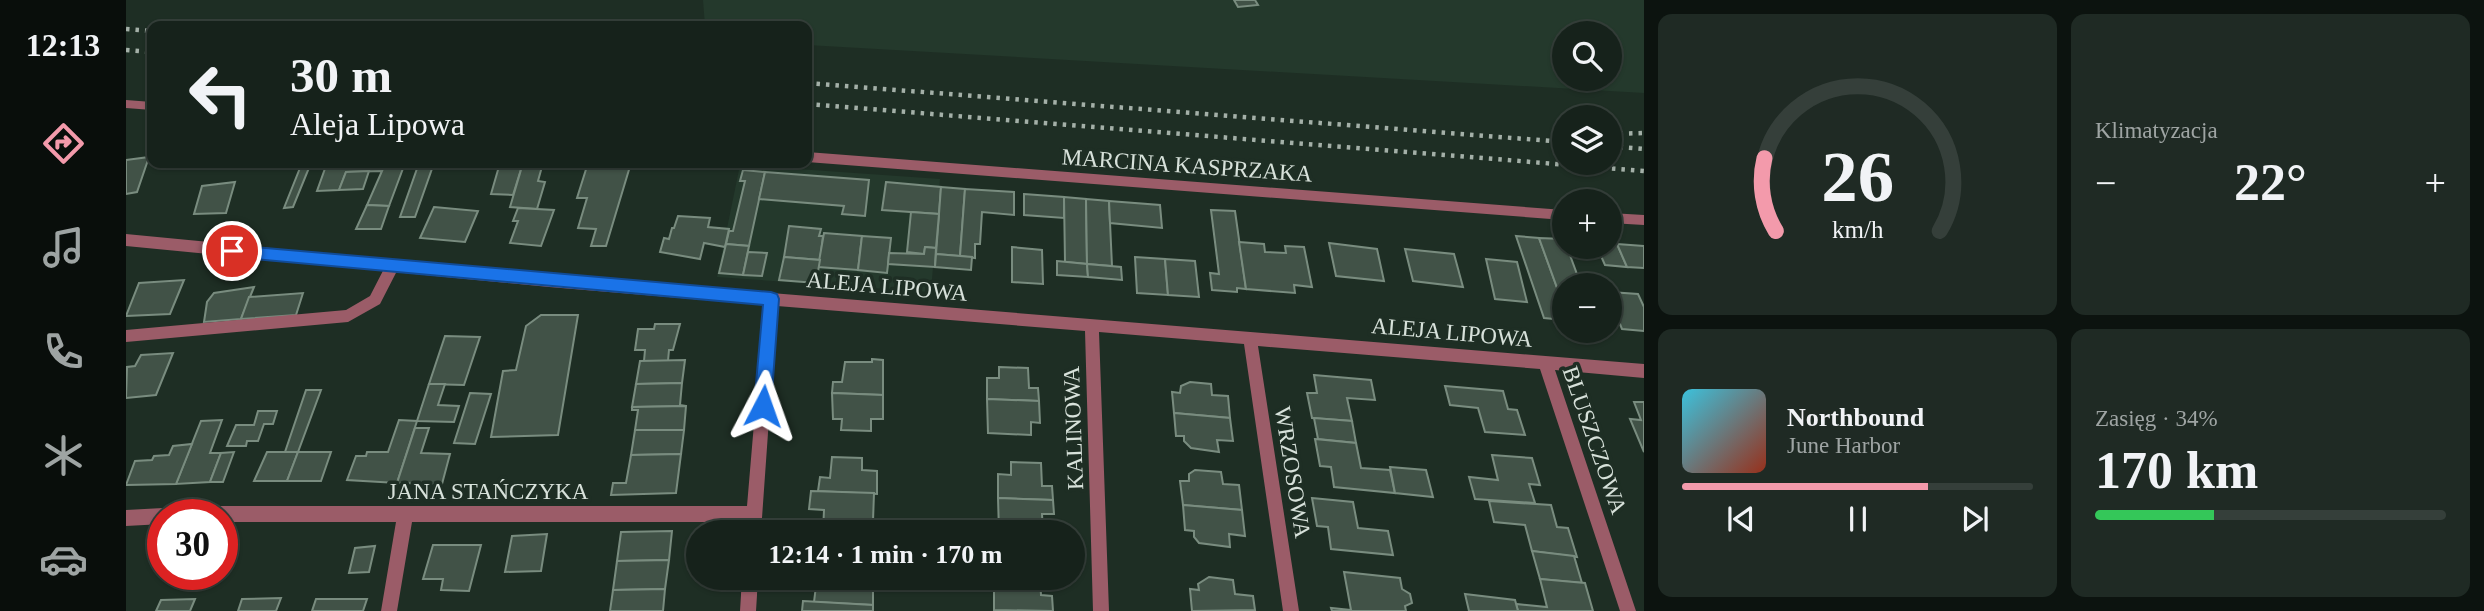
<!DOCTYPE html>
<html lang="pl">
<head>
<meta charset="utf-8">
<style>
	:root { --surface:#16221b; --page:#1f2a24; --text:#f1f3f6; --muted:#9ea4a3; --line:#353f3a; --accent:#f39aab }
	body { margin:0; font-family:"Times New Roman",serif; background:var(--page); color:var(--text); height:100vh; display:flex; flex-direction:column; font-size:26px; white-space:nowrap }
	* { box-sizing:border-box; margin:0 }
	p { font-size:23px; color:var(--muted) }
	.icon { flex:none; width:38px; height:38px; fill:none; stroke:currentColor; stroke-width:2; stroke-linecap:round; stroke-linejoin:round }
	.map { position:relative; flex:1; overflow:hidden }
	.side { display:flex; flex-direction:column; gap:14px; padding:14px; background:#0c130f; width:840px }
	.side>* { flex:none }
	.guide { position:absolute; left:21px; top:21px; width:665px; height:147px; border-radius:14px; box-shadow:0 2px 5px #0004,0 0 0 2px var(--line); background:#16221b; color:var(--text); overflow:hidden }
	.controls { position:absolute; left:1426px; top:21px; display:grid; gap:14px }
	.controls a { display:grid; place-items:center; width:70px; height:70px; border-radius:50%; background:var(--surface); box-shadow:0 2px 5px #0004,0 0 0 2px var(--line); font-size:35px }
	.speed { position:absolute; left:21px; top:499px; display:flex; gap:14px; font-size:35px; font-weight:700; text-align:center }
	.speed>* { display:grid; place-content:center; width:91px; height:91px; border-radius:50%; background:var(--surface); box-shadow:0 2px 5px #0004,0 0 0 2px var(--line); line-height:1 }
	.speed .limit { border:10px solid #d22; background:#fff; color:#111 }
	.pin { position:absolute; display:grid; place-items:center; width:60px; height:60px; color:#fff; margin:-30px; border:4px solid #fff; border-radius:50%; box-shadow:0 2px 7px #0007 }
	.me { position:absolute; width:77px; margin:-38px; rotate:4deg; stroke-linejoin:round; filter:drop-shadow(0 0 5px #0008) }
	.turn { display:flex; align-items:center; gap:24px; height:147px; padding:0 28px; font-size:32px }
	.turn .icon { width:91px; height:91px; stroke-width:2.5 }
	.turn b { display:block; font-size:49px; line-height:60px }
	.big { font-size:52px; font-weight:800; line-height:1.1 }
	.side .tile { flex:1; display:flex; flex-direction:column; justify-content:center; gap:10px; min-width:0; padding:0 24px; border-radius:14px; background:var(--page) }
	.side .dial { align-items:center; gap:0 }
	.dial svg { height:182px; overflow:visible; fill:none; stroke:var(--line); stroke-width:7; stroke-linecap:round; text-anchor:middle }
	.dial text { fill:var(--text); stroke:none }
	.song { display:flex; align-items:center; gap:21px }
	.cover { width:84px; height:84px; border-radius:10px; background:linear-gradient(135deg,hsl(190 70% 55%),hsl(10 70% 35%)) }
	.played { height:7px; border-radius:4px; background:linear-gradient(90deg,var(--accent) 70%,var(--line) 70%) }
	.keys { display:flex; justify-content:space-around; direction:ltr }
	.heat { display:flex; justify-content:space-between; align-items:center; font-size:38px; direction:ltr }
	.charge { height:10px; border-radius:5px; background:linear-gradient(90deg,#34c759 34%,var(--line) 0) }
	.side .tiles { flex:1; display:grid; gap:14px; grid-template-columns:repeat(2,1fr) }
	.trip { position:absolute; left:560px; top:520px; width:399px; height:70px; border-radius:35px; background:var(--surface); box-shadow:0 2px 5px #0004,0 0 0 2px var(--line); font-weight:800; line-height:70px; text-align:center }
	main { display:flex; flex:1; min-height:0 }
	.menu { display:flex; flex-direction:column; width:126px; justify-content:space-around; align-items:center; background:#090e0b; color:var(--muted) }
	.menu .icon { width:49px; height:49px }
	.menu .on { color:var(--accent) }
	.menu b { font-size:32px; color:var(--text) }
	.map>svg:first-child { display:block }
</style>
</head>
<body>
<main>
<nav class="menu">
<b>12:13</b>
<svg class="icon on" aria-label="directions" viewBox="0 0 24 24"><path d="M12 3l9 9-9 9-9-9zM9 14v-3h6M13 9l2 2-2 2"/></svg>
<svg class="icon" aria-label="music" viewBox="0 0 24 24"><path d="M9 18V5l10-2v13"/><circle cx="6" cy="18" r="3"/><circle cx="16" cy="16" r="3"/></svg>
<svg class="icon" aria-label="phone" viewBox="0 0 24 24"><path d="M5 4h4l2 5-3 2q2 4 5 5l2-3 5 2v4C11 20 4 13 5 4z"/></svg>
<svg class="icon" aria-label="climate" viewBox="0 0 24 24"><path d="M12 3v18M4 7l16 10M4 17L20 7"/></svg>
<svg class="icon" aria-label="car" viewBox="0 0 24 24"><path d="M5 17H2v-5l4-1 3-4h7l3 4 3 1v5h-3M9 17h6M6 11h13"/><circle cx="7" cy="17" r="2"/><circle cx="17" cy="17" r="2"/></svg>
</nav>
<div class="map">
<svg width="1518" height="611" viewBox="0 0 1518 611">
	<rect width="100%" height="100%" fill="#1e2e24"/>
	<g fill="#24392c" fill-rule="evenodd">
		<path d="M577 0H1518V93L681 45V26H579ZM1438 33H1484V79H1438Z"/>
		<path d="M614 165 814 179 805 292 591 277Z"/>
	</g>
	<g fill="#415247" stroke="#798c7f" stroke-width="2">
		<path d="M1108 0H1129L1132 5 1112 7Z"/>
		<path d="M23 157 11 192 0 194V160Z"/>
		<path d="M176 163H185L167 207 158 208Z"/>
		<path d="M201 163H279L263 206 241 205 256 171 220 172 213 190 191 191Z"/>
		<path d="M293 163H308L289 217H274Z"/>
		<path d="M374 163H397L387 195 365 194Z"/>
		<path d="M397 163H417L412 181 419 182 411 209 384 207Z"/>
		<path d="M462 163H505L480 246H465L470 229 452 228 461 198H451Z"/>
		<path d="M617 170 639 172 623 246 600 244 603 231H607L619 181H614Z"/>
		<path d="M243 171 237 189 213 190 220 172Z"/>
		<path d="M639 172 743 180 739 216 716 214 718 206 633 199Z"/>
		<path d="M109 182 100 213 68 214 76 186Z"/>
		<path d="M760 182 815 187 813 214 756 210Z"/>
		<path d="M815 187 839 189 834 256 810 254Z"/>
		<path d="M839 189 888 192V215L856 212 854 244H849V258L834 256Z"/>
		<path d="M898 194 938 197V218L898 215Z"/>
		<path d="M938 197 960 199 961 264 939 262Z"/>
		<path d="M960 199 983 201 986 266 961 264Z"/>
		<path d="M983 201 1034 205 1036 228 984 223Z"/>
		<path d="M241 205 263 206 255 229H230Z"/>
		<path d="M308 207 352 211 339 242 294 238Z"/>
		<path d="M392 208 428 210 415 246 384 243 392 221H387Z"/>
		<path d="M1085 210 1109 211 1120 289 1111 288V292L1086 290 1084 273 1093 274Z"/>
		<path d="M785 212 813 214 810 248 799 247 798 254 781 252Z"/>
		<path d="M552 216 584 218 582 227 603 229 599 247 578 243 574 259 534 252 538 238 543 239 546 228H548Z"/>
		<path d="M663 226 695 229 693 236H697L694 260 658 257Z"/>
		<path d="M698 233 736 236 732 270 692 267Z"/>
		<path d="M736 236 765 238 761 273 732 270Z"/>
		<path d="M1390 236 1413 238 1438 307V320L1418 318Z"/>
		<path d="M1413 238 1438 239 1455 285H1438V307Z"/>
		<path d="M1113 242 1138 244 1139 252 1160 253 1159 246 1178 247 1186 287 1168 285 1169 293 1120 289Z"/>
		<path d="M1203 243 1251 249 1258 281 1210 276Z"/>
		<path d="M600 244 623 246 617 275 593 273Z"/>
		<path d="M1484 244H1491L1501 267 1479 265 1475 256 1466 255 1463 247H1484Z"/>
		<path d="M1491 244 1518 246V268L1501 267Z"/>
		<path d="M799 247 810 248 809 267 762 264 763 253 798 254Z"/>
		<path d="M886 247 916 250 917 284 886 282Z"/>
		<path d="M1279 249 1328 254 1337 287 1287 281Z"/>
		<path d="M622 252 641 253 636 276 617 275Z"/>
		<path d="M810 254 846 257 845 270 809 267Z"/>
		<path d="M658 257 694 260 690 283 653 280Z"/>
		<path d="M1009 257 1039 259 1042 295 1011 293Z"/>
		<path d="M1039 259 1069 261 1073 297 1042 295Z"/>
		<path d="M1360 259 1391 262 1401 302 1369 299Z"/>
		<path d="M931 261 961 264 962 277 931 275Z"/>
		<path d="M961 264 995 267 996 280 962 277Z"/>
		<path d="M58 280 44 314 0 316 13 283Z"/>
		<path d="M128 287 115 319 78 322 81 302 88 293Z"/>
		<path d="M1484 292 1512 294 1518 307V331L1496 329 1484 300Z"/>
		<path d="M177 293 170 315 115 319 123 297Z"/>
		<path d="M415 315H452L432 435 365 437 377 371 390 370 400 326Z"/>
		<path d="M529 324H554L547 350H543L542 361H518L519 350H509L512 329H528Z"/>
		<path d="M319 336 354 337 338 385 303 384Z"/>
		<path d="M47 353 30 395 0 398 1 367 9 366 15 355Z"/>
		<path d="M746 359 757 360V395L706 393 707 382H716L719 362H746Z"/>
		<path d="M559 360 556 383 510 384 514 361Z"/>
		<path d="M873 367 902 368 903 388H912L913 401 861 399V378H873Z"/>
		<path d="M1188 375 1245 380 1249 400 1221 398 1226 421 1186 418 1181 393H1191Z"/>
		<path d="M1064 382 1085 384 1086 395 1102 396 1104 418 1048 413 1046 392 1054 393 1055 386Z"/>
		<path d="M556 383 554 405 560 406 506 407 510 384Z"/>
		<path d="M303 384H319L312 405 333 406 328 422 291 421Z"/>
		<path d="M1319 386 1377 391 1382 409 1391 410 1399 435 1359 432 1352 408 1324 405Z"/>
		<path d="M180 390H195L172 452H159Z"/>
		<path d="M344 393 365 394 349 444 328 443Z"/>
		<path d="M706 393 757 395V419H745V431L715 430 716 419H707Z"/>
		<path d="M861 399 913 401 914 423 905 422V435L862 433Z"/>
		<path d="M1508 402H1518V452L1504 419 1515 420Z"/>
		<path d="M560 406 558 430H509L512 410H506V407Z"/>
		<path d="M132 411H151L147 424H138L132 441H121L120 446H101L110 425H128Z"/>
		<path d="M1048 413 1104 418 1107 441 1091 440 1093 452 1065 448 1058 441V436H1050Z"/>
		<path d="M1188 418 1226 421 1230 443 1192 439Z"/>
		<path d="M96 420 84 453H95L84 482 50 484 75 421Z"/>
		<path d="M273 420 291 421 271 483 221 480 230 456H240L241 452H262Z"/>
		<path d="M289 428H303L295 453 324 454 316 484 271 483Z"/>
		<path d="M509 430H558L555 454 505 455Z"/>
		<path d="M1189 439 1230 443 1235 468 1264 470 1269 493 1208 487 1205 467 1194 466Z"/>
		<path d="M66 444 50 484 0 485 9 461 26 460 28 456 43 455 47 446Z"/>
		<path d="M108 452 97 482H84L95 453Z"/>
		<path d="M141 452H172L161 481H128Z"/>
		<path d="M172 452H205L195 481H161Z"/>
		<path d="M555 454 550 493 485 495 487 483H500L505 455Z"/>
		<path d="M1366 455 1406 458 1414 485 1403 484 1409 503 1349 499 1343 477 1372 480Z"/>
		<path d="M706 457 736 458V470L751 471V494L692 491 694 477 704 478Z"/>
		<path d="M885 462 915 463 916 486H926L927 500 872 498V474L885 475Z"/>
		<path d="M1264 467 1300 470 1307 497 1269 493Z"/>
		<path d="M1069 470 1095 472 1097 484 1113 485 1116 510 1057 505 1054 481H1063V474Z"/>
		<path d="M685 491 748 493 747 521H732L731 532H697L698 510 683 509Z"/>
		<path d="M872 498 927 500 928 514H916L917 532H873Z"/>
		<path d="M1186 498 1227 502 1232 528 1262 531 1267 555 1205 549 1202 527 1191 526Z"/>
		<path d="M1363 501 1425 505 1431 527 1442 528 1451 557 1406 551 1399 525 1368 522Z"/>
		<path d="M1057 505 1116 510 1119 536 1103 534 1104 547 1073 543 1068 537V531L1059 530Z"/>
		<path d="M546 531 543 560 491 561 495 532Z"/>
		<path d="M421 534 415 571 379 572 386 536Z"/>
		<path d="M307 545H355L343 591 315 590 317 579H297Z"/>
		<path d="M249 546 243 572 223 573 229 548Z"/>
		<path d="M1406 551 1448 556 1456 583 1414 579Z"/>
		<path d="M543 560 539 589 487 590 491 561Z"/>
		<path d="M1218 572 1274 578 1276 589 1284 594 1286 603 1279 606 1280 611H1206L1205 608 1225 610Z"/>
		<path d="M1083 577 1107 580 1109 594 1127 596 1129 610 1066 611 1064 589 1073 590 1072 584Z"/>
		<path d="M702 578H758L757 591 747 590V605L688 602 690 586H701Z"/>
		<path d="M868 578H914L915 595 926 596 927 611 868 610Z"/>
		<path d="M1414 579 1459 583 1467 611H1392L1390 604 1421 607Z"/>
		<path d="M539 589 537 611H484L487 590Z"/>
		<path d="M1339 594 1389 600 1392 611H1343Z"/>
		<path d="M155 598 150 611H112L116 599Z"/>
		<path d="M69 599 64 611H30L35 600Z"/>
		<path d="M190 599H241L237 611H186Z"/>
		<path d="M677 601 747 605V611H676Z"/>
	</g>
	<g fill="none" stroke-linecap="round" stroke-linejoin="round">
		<path fill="#9b5c68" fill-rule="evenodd" d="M266 261 271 263 273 267 254 304 222 322 0 342V330L220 310 244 296 261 263Z"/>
		<g fill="#9b5c68" fill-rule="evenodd">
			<path d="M0 100 26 102V110L0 108Z"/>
			<path d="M681 152 1438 210V220L681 162Z"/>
			<path d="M1484 213 1518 215V225L1484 223Z"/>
			<path d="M0 234 423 275 1518 364V378L1429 370 1510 611H1494L1414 369 1132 346 1173 611H1157L1118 344 973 332 983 611H967L959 331 651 306 635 532H619L620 522H286L271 611H255L270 522H96V514H87L89 508 95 506H621L638 305 423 287 0 246Z"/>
			<path d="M37 508 43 510 44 514H37V524L0 526V510Z"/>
			<path d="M616 578H632L630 611H614Z"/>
		</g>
		<g stroke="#a4b0a8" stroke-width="4.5" stroke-dasharray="3.5 6" stroke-linecap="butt">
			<path d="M0 29 26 31"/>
			<path d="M0 50 26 52"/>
			<path d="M681 83 1438 142"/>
			<path d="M681 104 1518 171"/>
			<path d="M1484 134 1518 133"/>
			<path d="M1484 146 1518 149"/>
		</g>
	</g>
	<path fill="#1a73e8" stroke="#114b97" stroke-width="2" d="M106 245 645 292 651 294 653 299 645 406 643 412 637 414 631 412 628 406 637 305 106 257 99 251Z"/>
	<g text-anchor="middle" stroke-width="7" stroke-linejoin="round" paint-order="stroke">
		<g font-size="23" fill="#d7e1da" stroke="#1e2e24">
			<text transform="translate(1061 165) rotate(4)" y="8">MARCINA KASPRZAKA</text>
			<text transform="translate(761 286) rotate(5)" y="8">ALEJA LIPOWA</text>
			<text transform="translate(1326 332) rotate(5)" y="8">ALEJA LIPOWA</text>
			<text transform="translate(947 428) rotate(-92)" y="8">KALINOWA</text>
			<text transform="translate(1469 440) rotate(71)" y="8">BLUSZCZOWA</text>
			<text transform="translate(1167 472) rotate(81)" y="8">WRZOSOWA</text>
			<text x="362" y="499">JANA STAŃCZYKA</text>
		</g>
	</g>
</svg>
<div class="controls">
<a><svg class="icon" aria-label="search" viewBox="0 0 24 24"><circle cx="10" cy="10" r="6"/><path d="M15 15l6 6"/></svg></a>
<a><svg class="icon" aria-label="layers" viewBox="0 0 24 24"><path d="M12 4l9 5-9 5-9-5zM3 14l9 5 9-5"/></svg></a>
<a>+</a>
<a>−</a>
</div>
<div class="speed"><div class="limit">30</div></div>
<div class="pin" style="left:106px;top:251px;background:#d93025"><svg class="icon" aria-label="arrive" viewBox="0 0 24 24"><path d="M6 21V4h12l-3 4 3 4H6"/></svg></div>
<svg class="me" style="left:637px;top:406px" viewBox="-20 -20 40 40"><path d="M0-17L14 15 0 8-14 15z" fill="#1a73e8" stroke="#fff" stroke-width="4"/></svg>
<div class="trip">12:14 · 1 min · 170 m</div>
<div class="guide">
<div class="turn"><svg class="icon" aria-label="left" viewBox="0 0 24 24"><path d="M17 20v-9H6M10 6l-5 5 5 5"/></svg><div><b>30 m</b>Aleja Lipowa</div></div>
</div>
</div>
<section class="side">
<div class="tiles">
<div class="tile dial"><svg viewBox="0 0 100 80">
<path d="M14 69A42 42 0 1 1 86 69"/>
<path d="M14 69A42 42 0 0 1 9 37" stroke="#f39aab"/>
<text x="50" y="56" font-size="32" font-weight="700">26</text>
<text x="50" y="72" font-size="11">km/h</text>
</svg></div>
<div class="tile"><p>Klimatyzacja</p>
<div class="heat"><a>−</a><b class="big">22°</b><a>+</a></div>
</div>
<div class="tile">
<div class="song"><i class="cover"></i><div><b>Northbound</b><p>June Harbor</p></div></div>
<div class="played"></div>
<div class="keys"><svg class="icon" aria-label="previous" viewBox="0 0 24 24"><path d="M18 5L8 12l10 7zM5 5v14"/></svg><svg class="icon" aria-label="pause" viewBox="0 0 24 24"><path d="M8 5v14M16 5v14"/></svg><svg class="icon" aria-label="next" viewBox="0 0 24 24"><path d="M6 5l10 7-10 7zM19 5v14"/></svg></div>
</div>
<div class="tile"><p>Zasięg · 34%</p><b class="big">170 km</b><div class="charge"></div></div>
</div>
</section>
</main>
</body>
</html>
